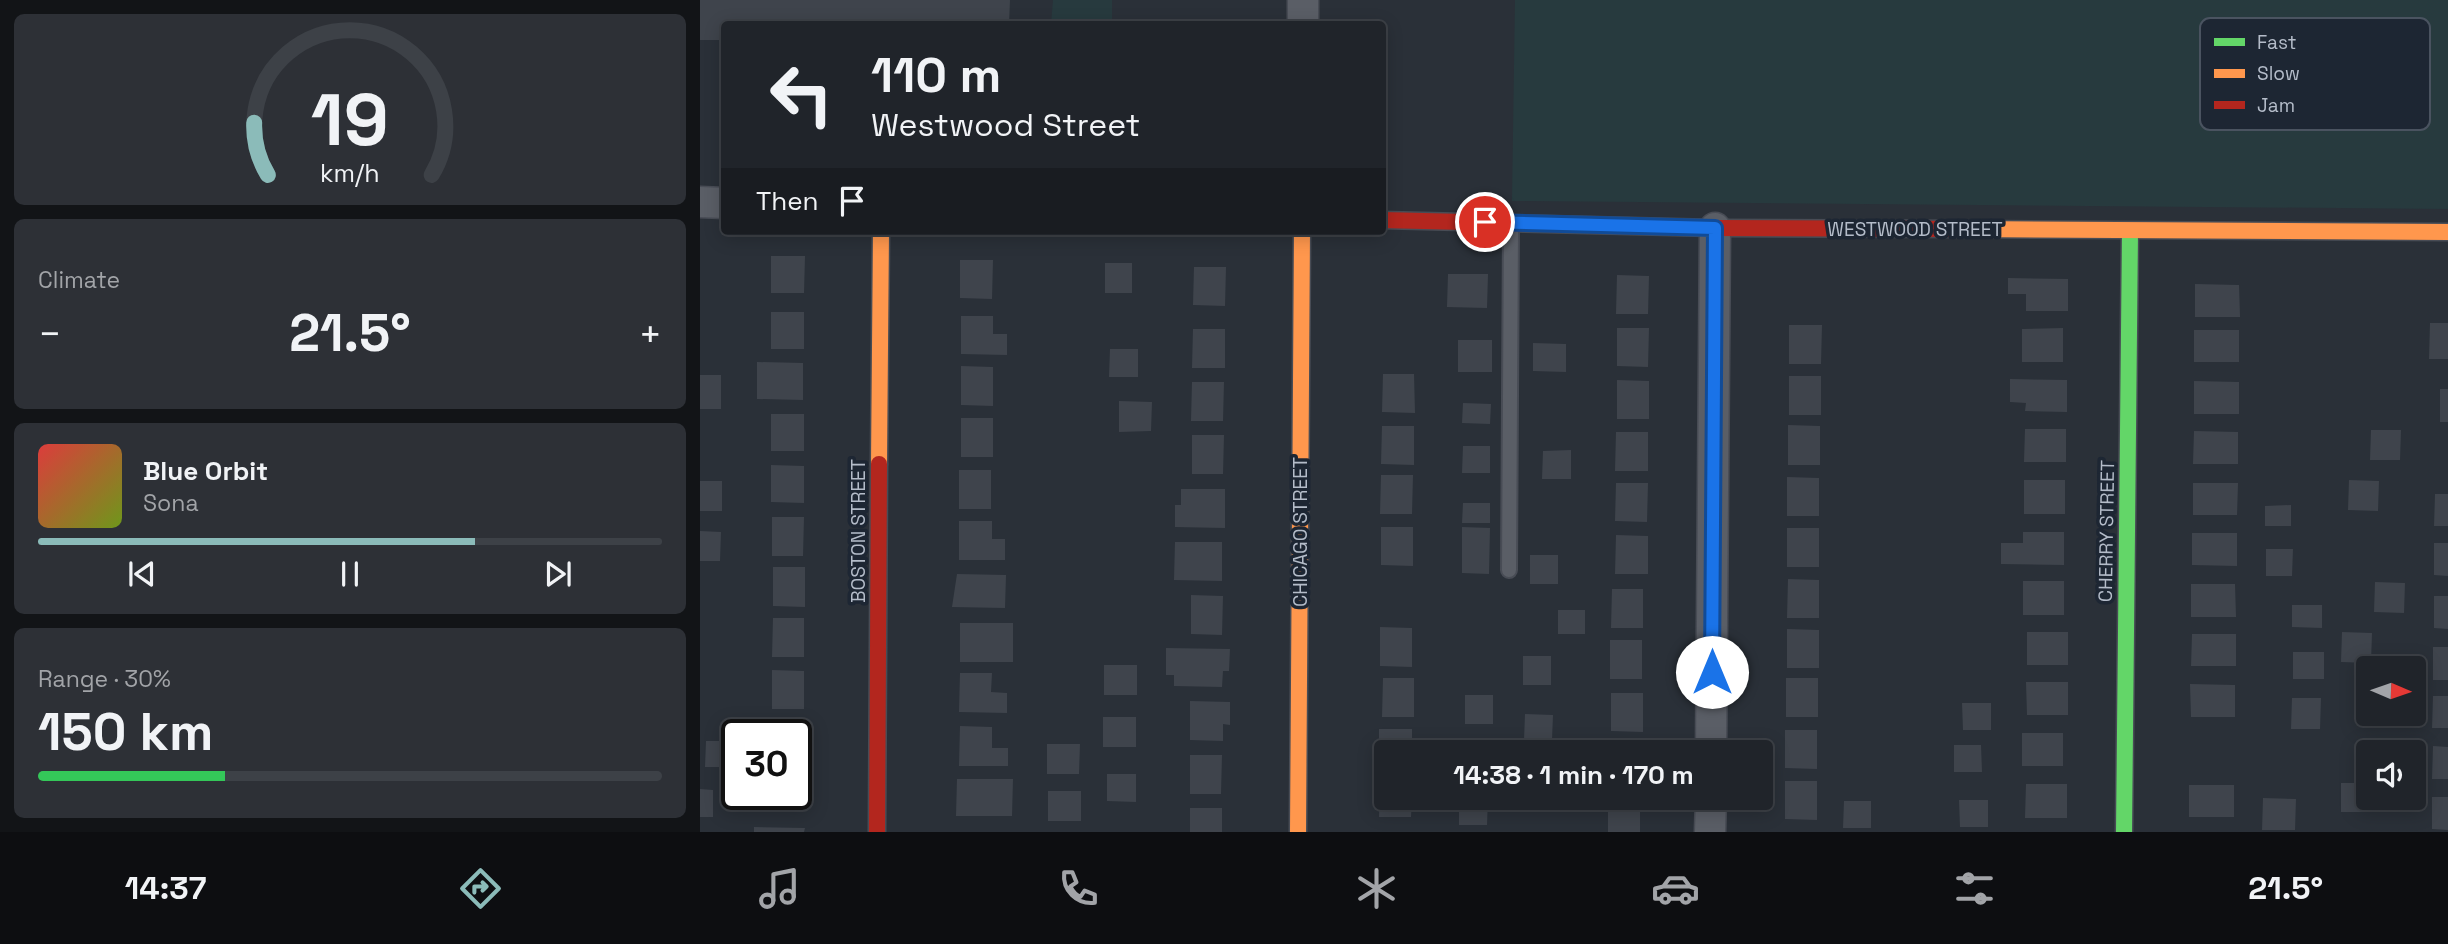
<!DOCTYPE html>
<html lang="en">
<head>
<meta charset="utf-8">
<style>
	:root { --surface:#20242a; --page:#2d3036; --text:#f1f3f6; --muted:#a2a4a8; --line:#3d4147; --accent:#8bbbb9 }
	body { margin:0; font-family:"Space Grotesk",sans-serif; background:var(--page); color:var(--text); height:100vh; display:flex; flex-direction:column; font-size:26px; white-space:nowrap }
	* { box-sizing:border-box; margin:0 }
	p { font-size:23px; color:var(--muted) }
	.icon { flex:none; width:38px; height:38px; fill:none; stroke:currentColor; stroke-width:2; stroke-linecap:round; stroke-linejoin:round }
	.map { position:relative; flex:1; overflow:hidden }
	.details { display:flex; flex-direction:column; gap:14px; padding:14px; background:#121417; width:700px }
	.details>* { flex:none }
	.banner { position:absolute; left:21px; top:21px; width:665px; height:214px; border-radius:7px; box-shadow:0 4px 18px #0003,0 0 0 2px var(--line); background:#20242a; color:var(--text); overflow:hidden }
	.needle { width:46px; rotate:92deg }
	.fabs { position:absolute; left:1656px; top:656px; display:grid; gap:14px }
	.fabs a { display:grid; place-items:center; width:70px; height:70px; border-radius:7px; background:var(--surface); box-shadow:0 4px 18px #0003,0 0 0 2px var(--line); font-size:35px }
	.speed { position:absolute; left:21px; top:719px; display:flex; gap:14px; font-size:35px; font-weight:700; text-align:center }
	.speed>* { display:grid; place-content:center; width:91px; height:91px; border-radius:50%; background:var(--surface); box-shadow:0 4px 18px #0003,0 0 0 2px var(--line); line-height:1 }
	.speed .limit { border:4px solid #111; border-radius:10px; background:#fff; color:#111 }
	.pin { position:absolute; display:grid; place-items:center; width:60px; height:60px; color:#fff; margin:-30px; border:4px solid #fff; border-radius:50%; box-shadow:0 2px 7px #0007 }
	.me { position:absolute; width:77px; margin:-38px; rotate:0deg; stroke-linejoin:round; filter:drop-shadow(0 0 5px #0008) }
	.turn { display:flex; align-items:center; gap:24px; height:147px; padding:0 35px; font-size:32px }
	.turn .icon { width:91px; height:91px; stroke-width:2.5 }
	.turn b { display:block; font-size:49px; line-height:60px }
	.then { display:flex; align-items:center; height:66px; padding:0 35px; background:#0003; gap:14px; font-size:26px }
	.big { font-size:52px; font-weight:700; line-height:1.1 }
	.details .card { flex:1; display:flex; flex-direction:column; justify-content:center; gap:10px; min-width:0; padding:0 24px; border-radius:10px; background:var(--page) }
	.details .dial { align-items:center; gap:0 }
	.dial svg { height:182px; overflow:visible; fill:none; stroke:var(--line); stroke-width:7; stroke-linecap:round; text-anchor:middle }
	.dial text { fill:var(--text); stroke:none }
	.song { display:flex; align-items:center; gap:21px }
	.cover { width:84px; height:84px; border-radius:10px; background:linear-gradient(135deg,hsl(0 70% 55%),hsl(80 70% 35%)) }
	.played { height:7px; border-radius:4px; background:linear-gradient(90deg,var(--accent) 70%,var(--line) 70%) }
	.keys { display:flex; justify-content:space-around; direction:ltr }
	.heat { display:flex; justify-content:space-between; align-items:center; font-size:38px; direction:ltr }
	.charge { height:10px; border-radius:5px; background:linear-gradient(90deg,#34c759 30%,var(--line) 0) }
	.trip { position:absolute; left:674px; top:740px; width:399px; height:70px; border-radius:7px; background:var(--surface); box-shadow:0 4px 18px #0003,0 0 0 2px var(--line); font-weight:700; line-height:70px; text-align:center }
	.tab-bar { display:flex; height:112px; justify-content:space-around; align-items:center; background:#0d0e11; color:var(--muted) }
	.tab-bar .icon { width:49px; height:49px }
	.tab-bar .active { color:var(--accent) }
	.tab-bar b { font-size:32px; color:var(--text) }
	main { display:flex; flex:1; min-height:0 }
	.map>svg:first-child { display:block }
</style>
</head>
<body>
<main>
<section class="details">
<div class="card dial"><svg viewBox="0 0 100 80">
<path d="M14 69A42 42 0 1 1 86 69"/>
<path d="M14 69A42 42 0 0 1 8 46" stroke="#8bbbb9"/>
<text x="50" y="56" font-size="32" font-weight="700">19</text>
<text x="50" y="72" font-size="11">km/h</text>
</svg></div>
<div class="card"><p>Climate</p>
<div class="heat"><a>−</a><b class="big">21.5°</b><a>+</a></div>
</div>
<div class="card">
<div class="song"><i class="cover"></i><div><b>Blue Orbit</b><p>Sona</p></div></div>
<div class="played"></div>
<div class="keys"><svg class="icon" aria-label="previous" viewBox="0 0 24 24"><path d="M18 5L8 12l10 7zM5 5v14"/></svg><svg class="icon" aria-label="pause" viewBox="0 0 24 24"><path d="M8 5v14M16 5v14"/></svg><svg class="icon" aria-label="next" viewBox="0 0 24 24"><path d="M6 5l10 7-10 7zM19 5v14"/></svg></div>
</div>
<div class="card"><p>Range · 30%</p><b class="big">150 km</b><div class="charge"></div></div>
</section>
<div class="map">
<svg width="1748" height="832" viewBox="0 0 1748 832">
	<rect width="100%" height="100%" fill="#2a3038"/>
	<g fill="#273a3e">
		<path d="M353 0H412V24H351Z"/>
		<path d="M815 0H1748V209L812 201Z"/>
	</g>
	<g fill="#3f444c">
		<path d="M0 0H310L309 24H24V40H0Z"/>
		<path d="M71 256H105L104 293H71Z"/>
		<path d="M260 260H293L292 299 260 298Z"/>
		<rect x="405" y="263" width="27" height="30"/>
		<path d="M494 267H526L525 306 493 305Z"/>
		<path d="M748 274H788L787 308 747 307Z"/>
		<path d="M917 275 949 276 948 314H916Z"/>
		<path d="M1308 278 1368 279V311H1326V294H1308Z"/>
		<path d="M1495 284 1539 285 1540 317H1495Z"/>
		<rect x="71" y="312" width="33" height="37"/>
		<path d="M261 316H293V334H307V355L261 354Z"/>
		<path d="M1730 323H1748V359H1729Z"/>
		<path d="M1089 325H1122L1121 364H1089Z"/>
		<path d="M917 328H949L948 367 917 366Z"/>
		<path d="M1363 328V362H1322V329Z"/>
		<path d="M493 329H525V368H492Z"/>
		<rect x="1494" y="330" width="45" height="32"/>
		<rect x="758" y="340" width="34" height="32"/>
		<path d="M833 343 866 344V372L833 371Z"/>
		<path d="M410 349H438V377H409Z"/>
		<path d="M57 362 103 363V400L57 399Z"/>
		<path d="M261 366 293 367V406L261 405Z"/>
		<path d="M683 374H714L715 413 682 412Z"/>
		<rect x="0" y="375" width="21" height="34"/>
		<rect x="1089" y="376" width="32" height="39"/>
		<path d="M1310 379 1367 380V412L1325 411 1326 403 1310 402Z"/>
		<path d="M917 380 949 381V419H917Z"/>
		<path d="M1494 381 1539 382V414H1494Z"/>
		<path d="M492 382H524L523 421H491Z"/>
		<rect x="1740" y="389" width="8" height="33"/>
		<path d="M419 401 452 402 451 431 419 432Z"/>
		<path d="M763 403 791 404 790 424 762 423Z"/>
		<rect x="71" y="414" width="33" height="37"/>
		<rect x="261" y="418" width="32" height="39"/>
		<path d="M1088 425 1120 426V465H1088Z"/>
		<path d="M682 426H714V465L681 464Z"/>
		<path d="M1325 429H1366V462H1324Z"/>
		<path d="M1671 430H1701L1700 460H1670Z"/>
		<path d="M1494 431 1538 432V464H1493Z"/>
		<path d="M916 432H948V471H915Z"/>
		<path d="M492 435H524L523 474H492Z"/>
		<path d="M763 446H790V473H762Z"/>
		<path d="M871 450V479H842L843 451Z"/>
		<path d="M71 465 104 466V503L71 502Z"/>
		<rect x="259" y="470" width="32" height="39"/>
		<path d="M681 475H713L712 514H680Z"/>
		<path d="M1087 477 1119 478V516H1087Z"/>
		<rect x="1324" y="480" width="41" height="34"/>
		<path d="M1649 480 1679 481 1678 511 1648 510Z"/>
		<rect x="0" y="481" width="22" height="30"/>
		<path d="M916 483H948L947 522 915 521Z"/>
		<path d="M1493 483H1538L1537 515H1493Z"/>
		<path d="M481 489H525V528L475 527V505H481Z"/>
		<path d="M1735 494H1748V526H1734Z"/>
		<path d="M763 503H790V523H762Z"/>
		<path d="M1591 505V526H1565V506Z"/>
		<path d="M72 517H104L103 556H72Z"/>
		<path d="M259 521H292V539H305V560H259Z"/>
		<path d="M681 527H713V566L681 565Z"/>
		<path d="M762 527 790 528 789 574 762 573Z"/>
		<rect x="1087" y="528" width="32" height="39"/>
		<path d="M0 531 21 532 20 561H0Z"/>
		<path d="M1323 532H1364V565L1301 564V543H1323Z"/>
		<path d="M1492 533H1537V566L1492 565Z"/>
		<path d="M916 535 948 536V574H915Z"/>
		<path d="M475 542H522V581L474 580Z"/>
		<path d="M1734 543H1748V576L1734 575Z"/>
		<path d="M1566 549H1593L1592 576H1566Z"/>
		<rect x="830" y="555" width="28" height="29"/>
		<path d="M73 567H105V607L73 606Z"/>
		<path d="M257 574 306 575 305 608 252 607Z"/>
		<path d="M1088 579 1119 580V618H1087Z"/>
		<rect x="1323" y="581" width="41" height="34"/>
		<path d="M1675 582 1705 583 1704 613 1674 612Z"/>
		<path d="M1491 584H1535L1536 617H1491Z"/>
		<path d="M912 589H943V628H911Z"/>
		<path d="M491 595 523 596 522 635 491 634Z"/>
		<path d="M1734 596H1748V629L1734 628Z"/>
		<path d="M1592 605H1622V628L1592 627Z"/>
		<rect x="858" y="610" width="27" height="24"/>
		<path d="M73 618H104V657H72Z"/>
		<rect x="260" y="623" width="53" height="39"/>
		<path d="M680 627 712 628V667L680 666Z"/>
		<path d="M1087 629 1119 630V668H1087Z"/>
		<rect x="1327" y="632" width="41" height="33"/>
		<path d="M1642 632 1672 633 1671 663 1641 662Z"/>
		<path d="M1492 634H1536V666H1491Z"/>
		<rect x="910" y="640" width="32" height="39"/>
		<rect x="1733" y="647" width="15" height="33"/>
		<path d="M466 648 530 649 529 671H523L522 687 474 686V675H466Z"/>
		<rect x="1593" y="652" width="31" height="27"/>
		<rect x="823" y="656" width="28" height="29"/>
		<rect x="404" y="665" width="33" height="30"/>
		<path d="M72 670 104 671V709H72Z"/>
		<path d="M260 673H292L291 692 307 693V713L259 712Z"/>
		<path d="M683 678H714V717H682Z"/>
		<rect x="1086" y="678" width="32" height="39"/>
		<path d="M1326 682H1368V715H1327Z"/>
		<path d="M1490 684 1535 685V717H1491Z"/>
		<path d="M911 693H943V732L911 731Z"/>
		<rect x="765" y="695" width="28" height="29"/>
		<path d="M1733 696H1748V728H1732Z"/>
		<path d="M1592 698H1621L1620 729H1591Z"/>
		<path d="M490 701 530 702V725L523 724V741L490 740Z"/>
		<path d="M1262 703H1291V730H1263Z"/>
		<path d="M825 714 853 715 852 740H824Z"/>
		<rect x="403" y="717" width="33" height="30"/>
		<path d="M72 721H104L103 761 96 760V735H72Z"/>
		<path d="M260 726 292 727V748H308V766H259Z"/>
		<path d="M679 729H712V752H686V768H679Z"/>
		<path d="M1085 730H1117V769L1085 768Z"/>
		<rect x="1322" y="733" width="41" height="33"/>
		<path d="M6 741H37V767H5Z"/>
		<path d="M347 744H380L379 774H347Z"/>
		<rect x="910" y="744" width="32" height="8"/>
		<path d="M1254 745H1281L1282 772H1254Z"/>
		<path d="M1733 746 1748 747V779H1732Z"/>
		<path d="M490 755H522L521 794H490Z"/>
		<path d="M96 773 104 774 103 812H71V794H96Z"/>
		<path d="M407 774H436V802L407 801Z"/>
		<path d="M680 778H686V798H712L711 817H679Z"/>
		<path d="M257 779H313L312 816H256Z"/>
		<path d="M1085 781H1117V820L1085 819Z"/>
		<path d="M1641 783H1666L1665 812H1641Z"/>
		<path d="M1326 784H1367V818H1325Z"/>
		<rect x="1489" y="785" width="45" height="32"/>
		<path d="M0 789 13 790V817H0Z"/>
		<rect x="348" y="791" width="33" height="30"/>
		<path d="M1732 797H1748V830L1732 829Z"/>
		<path d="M759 798H788L787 825H759Z"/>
		<rect x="908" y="798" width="32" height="34"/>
		<path d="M1563 798 1596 799 1595 830H1562Z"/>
		<path d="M1259 800H1288V827H1260Z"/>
		<path d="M1144 801H1171V828H1143Z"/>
		<rect x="490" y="808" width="32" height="24"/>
		<path d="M54 827 105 828 104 832H54Z"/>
	</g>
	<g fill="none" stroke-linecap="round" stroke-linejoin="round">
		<g stroke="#484c55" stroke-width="18">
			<path id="lane" d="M809 570 811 224"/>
		</g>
		<g stroke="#484c55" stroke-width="33">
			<g id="street">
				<path d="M603 24V0"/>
				<path d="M0 202 24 203"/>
				<path d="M1011 752 1015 228"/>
				<path d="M1010 832 1011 798"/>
			</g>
		</g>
		<g stroke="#484c55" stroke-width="19">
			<path id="fast" d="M1424 832 1430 231"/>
		</g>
		<g stroke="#484c55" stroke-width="19">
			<g id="slow">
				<path d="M1270 229 1748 232"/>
				<path d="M179 464 181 231"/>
				<path d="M598 832 602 231"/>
			</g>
		</g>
		<g stroke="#484c55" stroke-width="19">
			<g id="jam">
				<path d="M682 220 1015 228 1270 229"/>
				<path d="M177 832 179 464"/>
			</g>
		</g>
		<use href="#lane" stroke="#5a5e66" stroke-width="14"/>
		<use href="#street" stroke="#5a5e66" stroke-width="30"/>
		<use href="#fast" stroke="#63d668" stroke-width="16"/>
		<use href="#slow" stroke="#ff974d" stroke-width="16"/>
		<use href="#jam" stroke="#b3261e" stroke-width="16"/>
	</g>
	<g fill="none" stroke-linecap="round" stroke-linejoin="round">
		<g stroke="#114b97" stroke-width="18">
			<path id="route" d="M785 222 1015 228 1012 672"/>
		</g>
		<use href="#route" stroke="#1a73e8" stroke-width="12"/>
	</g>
	<g text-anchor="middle" stroke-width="7" stroke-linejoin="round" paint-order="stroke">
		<g font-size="19" fill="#b4bcc9" stroke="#1d2633">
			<text x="1215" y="236">WESTWOOD STREET</text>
			<text transform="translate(158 531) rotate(-90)" y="7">BOSTON STREET</text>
			<text transform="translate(1406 531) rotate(-89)" y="7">CHERRY STREET</text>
			<text transform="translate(600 532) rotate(-90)" y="7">CHICAGO STREET</text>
		</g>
	</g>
	<rect x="1500" y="18" width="230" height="112" rx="10" fill="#1d2633" stroke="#4a5360" stroke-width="2"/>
	<rect x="1514" y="38" width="31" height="8" fill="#63d668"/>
	<rect x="1514" y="69" width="31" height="9" fill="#ff974d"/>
	<rect x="1514" y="101" width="31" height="8" fill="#b3261e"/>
	<g font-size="19" fill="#b4bcc9">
		<text x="1557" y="49">Fast</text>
		<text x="1557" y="80">Slow</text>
		<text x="1557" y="112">Jam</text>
	</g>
</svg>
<div class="fabs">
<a><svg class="needle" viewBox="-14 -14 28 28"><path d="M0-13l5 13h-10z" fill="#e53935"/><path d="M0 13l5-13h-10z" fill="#a2a4a8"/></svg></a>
<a><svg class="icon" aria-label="sound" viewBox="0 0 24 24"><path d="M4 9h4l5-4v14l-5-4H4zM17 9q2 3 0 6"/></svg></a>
</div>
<div class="speed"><div class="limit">30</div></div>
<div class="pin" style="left:785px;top:222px;background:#d93025"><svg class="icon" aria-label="arrive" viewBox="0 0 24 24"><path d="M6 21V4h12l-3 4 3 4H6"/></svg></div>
<svg class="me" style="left:1012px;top:672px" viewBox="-20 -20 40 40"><circle r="19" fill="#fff"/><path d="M0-13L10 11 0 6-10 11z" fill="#1a73e8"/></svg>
<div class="trip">14:38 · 1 min · 170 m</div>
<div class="banner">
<div class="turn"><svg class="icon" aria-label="left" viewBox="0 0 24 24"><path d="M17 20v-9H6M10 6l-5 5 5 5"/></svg><div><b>110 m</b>Westwood Street</div></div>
<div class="then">Then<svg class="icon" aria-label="arrive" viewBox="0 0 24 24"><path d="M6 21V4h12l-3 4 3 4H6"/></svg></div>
</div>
</div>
</main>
<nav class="tab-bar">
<b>14:37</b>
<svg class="icon active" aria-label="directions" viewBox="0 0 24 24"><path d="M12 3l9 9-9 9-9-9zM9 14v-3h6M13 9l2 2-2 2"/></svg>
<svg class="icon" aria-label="music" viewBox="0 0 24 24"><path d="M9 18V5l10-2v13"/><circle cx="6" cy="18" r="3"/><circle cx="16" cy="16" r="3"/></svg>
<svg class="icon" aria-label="phone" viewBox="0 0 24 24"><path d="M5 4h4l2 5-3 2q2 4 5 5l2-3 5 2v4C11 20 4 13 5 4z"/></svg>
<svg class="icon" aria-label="climate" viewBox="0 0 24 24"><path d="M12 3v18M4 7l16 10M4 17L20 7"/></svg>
<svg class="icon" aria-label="car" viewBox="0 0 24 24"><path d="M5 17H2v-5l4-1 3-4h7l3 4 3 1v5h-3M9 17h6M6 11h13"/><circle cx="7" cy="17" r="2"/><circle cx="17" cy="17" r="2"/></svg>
<svg class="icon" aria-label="filters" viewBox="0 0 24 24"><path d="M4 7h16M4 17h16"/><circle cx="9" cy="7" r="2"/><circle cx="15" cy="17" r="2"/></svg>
<b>21.5°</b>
</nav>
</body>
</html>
